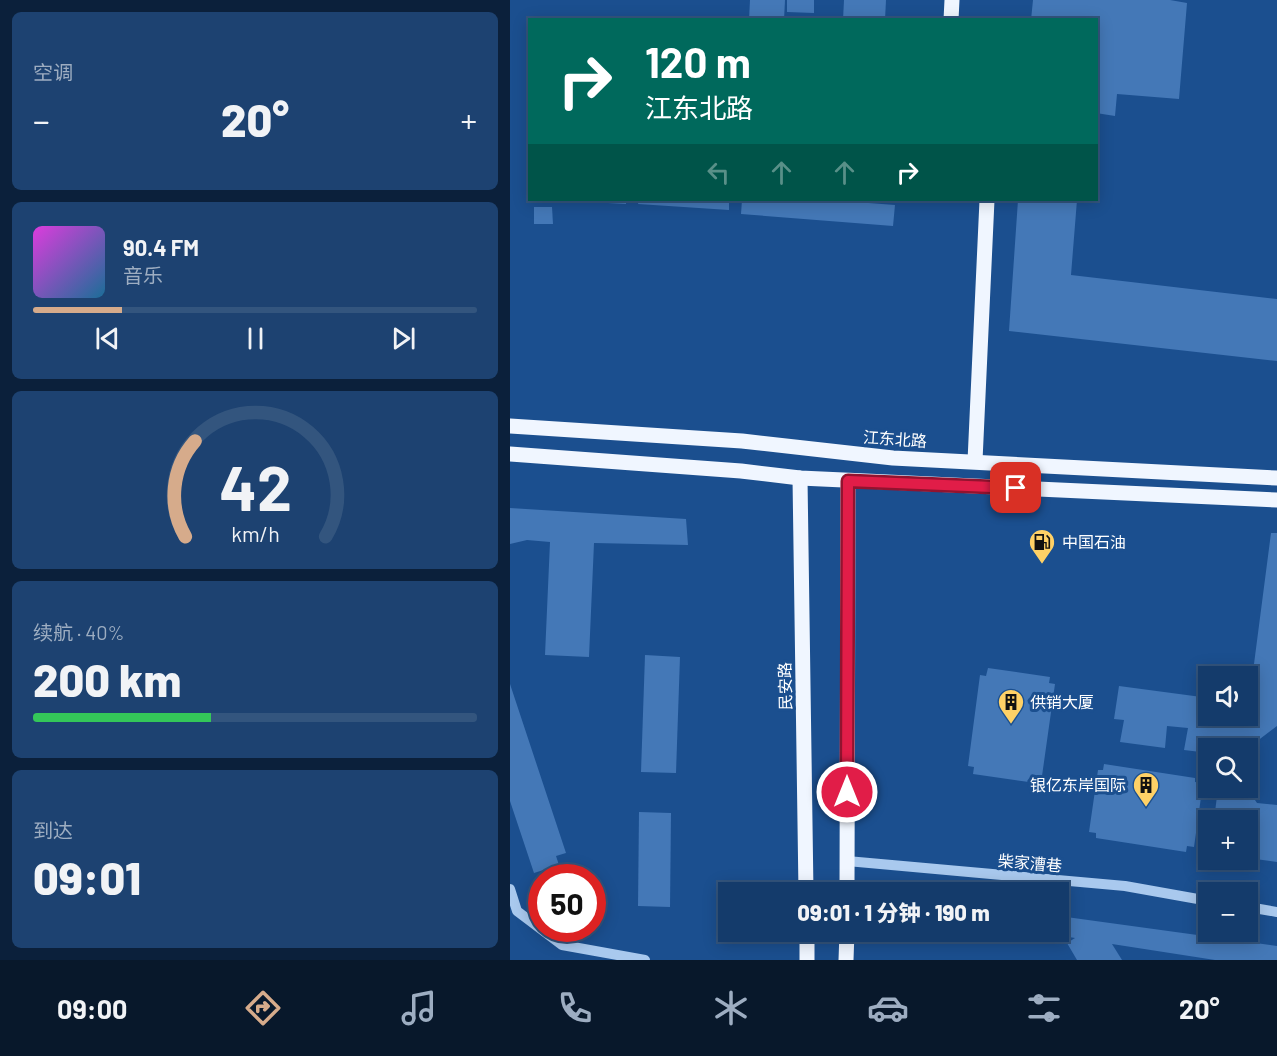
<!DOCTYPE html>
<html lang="zh">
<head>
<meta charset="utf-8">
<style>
	:root { --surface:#143b6b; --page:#1d4271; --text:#f1f3f6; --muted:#9dadc1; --line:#33557e; --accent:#d6ab8b }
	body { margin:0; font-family:Barlow,"Noto Sans SC",sans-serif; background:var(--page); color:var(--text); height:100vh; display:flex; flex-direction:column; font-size:22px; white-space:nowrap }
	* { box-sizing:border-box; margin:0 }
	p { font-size:20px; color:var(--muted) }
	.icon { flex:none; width:33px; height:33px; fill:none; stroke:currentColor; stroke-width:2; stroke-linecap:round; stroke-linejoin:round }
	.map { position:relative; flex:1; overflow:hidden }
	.details { display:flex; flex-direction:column; gap:12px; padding:12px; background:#0b203b; width:510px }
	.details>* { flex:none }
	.guide { position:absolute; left:18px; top:18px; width:570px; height:183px; border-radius:0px; box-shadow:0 3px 15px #0003,0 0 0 2px var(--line); background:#00695c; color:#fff; overflow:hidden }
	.buttons { position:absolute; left:688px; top:666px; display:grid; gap:12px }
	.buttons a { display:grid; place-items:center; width:60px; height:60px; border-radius:0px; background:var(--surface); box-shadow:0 3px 15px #0003,0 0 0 2px var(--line); font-size:30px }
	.speed { position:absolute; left:18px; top:864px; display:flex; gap:12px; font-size:30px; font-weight:700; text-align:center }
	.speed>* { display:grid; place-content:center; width:78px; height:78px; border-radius:50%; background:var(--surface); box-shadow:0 3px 15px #0003,0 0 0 2px var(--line); line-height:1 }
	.speed .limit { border:9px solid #d22; background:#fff; color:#111 }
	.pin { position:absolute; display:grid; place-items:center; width:51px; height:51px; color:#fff; margin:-26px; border-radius:12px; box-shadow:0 3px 9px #0006 }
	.me { position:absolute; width:66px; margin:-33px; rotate:0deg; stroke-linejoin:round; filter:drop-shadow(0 0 4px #0008) }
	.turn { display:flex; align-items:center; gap:21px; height:126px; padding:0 18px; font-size:27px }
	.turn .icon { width:78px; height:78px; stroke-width:2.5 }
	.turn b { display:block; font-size:42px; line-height:51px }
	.lanes { display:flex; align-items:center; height:57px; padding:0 18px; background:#0003; justify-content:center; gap:30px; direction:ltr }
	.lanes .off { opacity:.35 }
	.big { font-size:45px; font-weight:800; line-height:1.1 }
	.details .tile { flex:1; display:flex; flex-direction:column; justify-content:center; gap:9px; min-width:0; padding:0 21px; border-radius:9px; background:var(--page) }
	.details .dial { align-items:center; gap:0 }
	.dial svg { height:156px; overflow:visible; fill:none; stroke:var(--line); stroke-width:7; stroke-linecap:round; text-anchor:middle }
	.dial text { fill:var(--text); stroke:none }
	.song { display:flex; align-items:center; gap:18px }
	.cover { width:72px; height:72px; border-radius:9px; background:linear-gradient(135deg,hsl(300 70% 55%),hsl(200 70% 35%)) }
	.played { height:6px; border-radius:3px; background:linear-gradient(90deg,var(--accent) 20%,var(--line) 20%) }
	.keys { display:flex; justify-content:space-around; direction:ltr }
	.heat { display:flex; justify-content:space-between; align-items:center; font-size:33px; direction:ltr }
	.charge { height:9px; border-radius:4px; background:linear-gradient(90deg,#34c759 40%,var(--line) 0) }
	.trip { position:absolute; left:208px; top:882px; width:351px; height:60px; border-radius:0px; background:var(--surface); box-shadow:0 3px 15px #0003,0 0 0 2px var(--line); font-weight:800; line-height:60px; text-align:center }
	.menu { display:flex; height:96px; justify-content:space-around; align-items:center; background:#08182b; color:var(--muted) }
	.menu .icon { width:42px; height:42px }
	.menu .current { color:var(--accent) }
	.menu b { font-size:27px; color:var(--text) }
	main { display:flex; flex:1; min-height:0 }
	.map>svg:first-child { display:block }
</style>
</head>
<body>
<main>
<section class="details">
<div class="tile"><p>空调</p>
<div class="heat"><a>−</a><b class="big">20°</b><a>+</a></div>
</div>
<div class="tile">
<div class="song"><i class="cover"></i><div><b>90.4 FM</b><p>音乐</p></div></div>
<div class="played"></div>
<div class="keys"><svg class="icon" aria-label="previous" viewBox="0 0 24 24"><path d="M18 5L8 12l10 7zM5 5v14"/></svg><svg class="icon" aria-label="pause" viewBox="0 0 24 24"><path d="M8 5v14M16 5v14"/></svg><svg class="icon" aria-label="next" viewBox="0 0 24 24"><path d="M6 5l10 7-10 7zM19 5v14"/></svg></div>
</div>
<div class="tile dial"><svg viewBox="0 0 100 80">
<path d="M14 69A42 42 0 1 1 86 69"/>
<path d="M14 69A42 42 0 0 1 19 20" stroke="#d6ab8b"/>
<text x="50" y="56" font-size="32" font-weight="700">42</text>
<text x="50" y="72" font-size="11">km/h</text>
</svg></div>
<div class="tile"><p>续航 · 40%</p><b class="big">200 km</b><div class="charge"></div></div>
<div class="tile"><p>到达</p><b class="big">09:01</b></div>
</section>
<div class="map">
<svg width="767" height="960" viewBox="0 0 767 960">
	<rect width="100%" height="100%" fill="#1b4f8f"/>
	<g fill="#4478b7">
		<path d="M240 0H275L274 20H239Z"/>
		<path d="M277 0H304V13L277 12Z"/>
		<path d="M334 0H376L375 20H333Z"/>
		<path d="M523 0H660L677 3 669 99 607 94 605 116 586 113V20H521Z"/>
		<path d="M61 200H116V204L61 201Z"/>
		<path d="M129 200H219V210L128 204Z"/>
		<path d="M232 200H319L385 205 383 226 231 214Z"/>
		<path d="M508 200H567L561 275 767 299V361L499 331Z"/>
		<path d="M24 207H42L43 224H24Z"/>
		<path d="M0 508 176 519 178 545 84 543 79 657 35 655 40 542 17 540 0 544Z"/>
		<path d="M761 533H767V726L738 748 715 745 714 748H699V753L674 750 678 728 657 726 655 748 610 742 614 720 604 719 609 686 699 698V716H738V689L741 687Z"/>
		<path d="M135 655 170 657 166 773 131 772Z"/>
		<path d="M478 668 540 677 539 683 545 684 532 776H527L526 783 463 774 464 767 458 766 470 675 476 676Z"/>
		<path d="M0 684 56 853 46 856 49 865 24 873 0 801Z"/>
		<path d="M594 764 685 778V782L693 783 684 847 677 846 676 852 586 838V833L579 832 588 770H593Z"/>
		<path d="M708 788H737L747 803 767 805V862L738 858V820H704Z"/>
		<path d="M129 812 161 813 160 907 128 906Z"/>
		<path d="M549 916 767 946V960H705L602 944 612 960H567L557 943 565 938 541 934V932H549Z"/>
	</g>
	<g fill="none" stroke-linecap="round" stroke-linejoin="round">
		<g stroke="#a9c9ee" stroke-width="10">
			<path d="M337 861 615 886 699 901"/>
			<path d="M0 889 7 911 52 945 135 960"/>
			<path d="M738 907 767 912"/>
		</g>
		<g stroke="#f0f6ff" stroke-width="15">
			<path d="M441 20 442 0"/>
			<path d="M0 426 232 441 383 458 767 478"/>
			<path d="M0 454 231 471 290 478 767 500"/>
			<path d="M465 461 477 200"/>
			<path d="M290 478 296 892"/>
			<path d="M337 892 338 481"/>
			<path d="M297 932V960"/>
			<path d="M336 960 337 932"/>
		</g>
	</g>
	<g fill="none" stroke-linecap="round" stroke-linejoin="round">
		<g stroke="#92132f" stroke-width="15">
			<path id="route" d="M337 792 338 481 506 488"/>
		</g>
		<use href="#route" stroke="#e11d48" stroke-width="10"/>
	</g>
	<defs>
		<g id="fuel-pin" transform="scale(1.35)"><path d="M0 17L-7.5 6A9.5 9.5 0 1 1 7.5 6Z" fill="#ffd166" stroke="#1b4f8f"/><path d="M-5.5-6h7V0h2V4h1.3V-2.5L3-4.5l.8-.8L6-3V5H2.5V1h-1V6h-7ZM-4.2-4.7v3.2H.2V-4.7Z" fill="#111"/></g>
		<g id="building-pin" transform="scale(1.35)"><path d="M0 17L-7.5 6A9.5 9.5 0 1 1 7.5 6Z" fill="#ffd166" stroke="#1b4f8f"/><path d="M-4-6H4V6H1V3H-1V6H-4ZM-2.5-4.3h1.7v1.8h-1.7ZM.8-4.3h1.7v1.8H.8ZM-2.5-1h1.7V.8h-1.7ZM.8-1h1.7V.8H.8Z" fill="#111"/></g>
	</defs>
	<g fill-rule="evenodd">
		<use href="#fuel-pin" x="532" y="542"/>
		<use href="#building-pin" x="501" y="702"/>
		<use href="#building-pin" x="636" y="785"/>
	</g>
	<g text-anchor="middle" stroke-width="6" stroke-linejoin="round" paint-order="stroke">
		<g font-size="16" fill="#fff" stroke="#1b4f8f">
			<text transform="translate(385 439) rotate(4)" y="6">江东北路</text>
			<text transform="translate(275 686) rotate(-91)" y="6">民安路</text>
			<text transform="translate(520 863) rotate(5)" y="6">柴家漕巷</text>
		</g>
		<g font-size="16" fill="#fff" stroke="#1b4f8f" text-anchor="start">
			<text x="552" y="548">中国石油</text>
			<text x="520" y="708">供销大厦</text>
			<text x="616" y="791" text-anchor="end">银亿东岸国际</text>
		</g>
	</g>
</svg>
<div class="buttons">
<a><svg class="icon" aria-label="sound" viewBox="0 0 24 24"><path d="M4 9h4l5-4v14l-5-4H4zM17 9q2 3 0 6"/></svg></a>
<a><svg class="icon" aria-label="search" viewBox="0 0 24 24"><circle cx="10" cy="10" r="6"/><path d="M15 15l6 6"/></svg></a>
<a>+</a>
<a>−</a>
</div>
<div class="speed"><div class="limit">50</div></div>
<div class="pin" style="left:506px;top:488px;background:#d93025"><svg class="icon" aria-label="arrive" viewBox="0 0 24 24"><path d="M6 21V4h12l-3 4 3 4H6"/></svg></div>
<svg class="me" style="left:337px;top:792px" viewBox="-20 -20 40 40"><circle r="17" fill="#e11d48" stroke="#fff" stroke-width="3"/><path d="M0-11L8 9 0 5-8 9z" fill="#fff"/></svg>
<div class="trip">09:01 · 1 分钟 · 190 m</div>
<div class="guide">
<div class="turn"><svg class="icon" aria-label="right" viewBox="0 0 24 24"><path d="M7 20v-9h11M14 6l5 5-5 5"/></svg><div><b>120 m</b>江东北路</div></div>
<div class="lanes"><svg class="icon off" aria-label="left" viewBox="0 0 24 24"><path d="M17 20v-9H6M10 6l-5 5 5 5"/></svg><svg class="icon off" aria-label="ahead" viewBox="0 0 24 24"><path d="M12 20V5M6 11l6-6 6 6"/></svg><svg class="icon off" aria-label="ahead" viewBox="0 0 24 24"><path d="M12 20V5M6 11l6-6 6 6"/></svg><svg class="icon" aria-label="right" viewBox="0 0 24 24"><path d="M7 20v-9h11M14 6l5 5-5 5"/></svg></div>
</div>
</div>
</main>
<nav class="menu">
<b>09:00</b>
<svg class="icon current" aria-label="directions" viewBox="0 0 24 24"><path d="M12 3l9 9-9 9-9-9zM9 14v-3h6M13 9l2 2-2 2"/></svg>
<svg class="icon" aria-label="music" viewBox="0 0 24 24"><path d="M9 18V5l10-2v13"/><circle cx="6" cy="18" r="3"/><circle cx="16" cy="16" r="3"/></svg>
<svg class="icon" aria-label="phone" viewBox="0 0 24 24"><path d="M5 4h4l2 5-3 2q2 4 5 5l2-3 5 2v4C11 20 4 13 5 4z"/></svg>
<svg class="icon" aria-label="climate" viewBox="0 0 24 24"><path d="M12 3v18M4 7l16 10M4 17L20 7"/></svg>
<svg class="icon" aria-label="car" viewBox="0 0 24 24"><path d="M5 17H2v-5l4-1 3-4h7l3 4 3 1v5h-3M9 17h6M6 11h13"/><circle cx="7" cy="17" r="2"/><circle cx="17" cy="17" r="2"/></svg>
<svg class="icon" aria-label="filters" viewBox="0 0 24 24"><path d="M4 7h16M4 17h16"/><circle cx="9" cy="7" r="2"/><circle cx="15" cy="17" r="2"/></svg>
<b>20°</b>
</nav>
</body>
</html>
